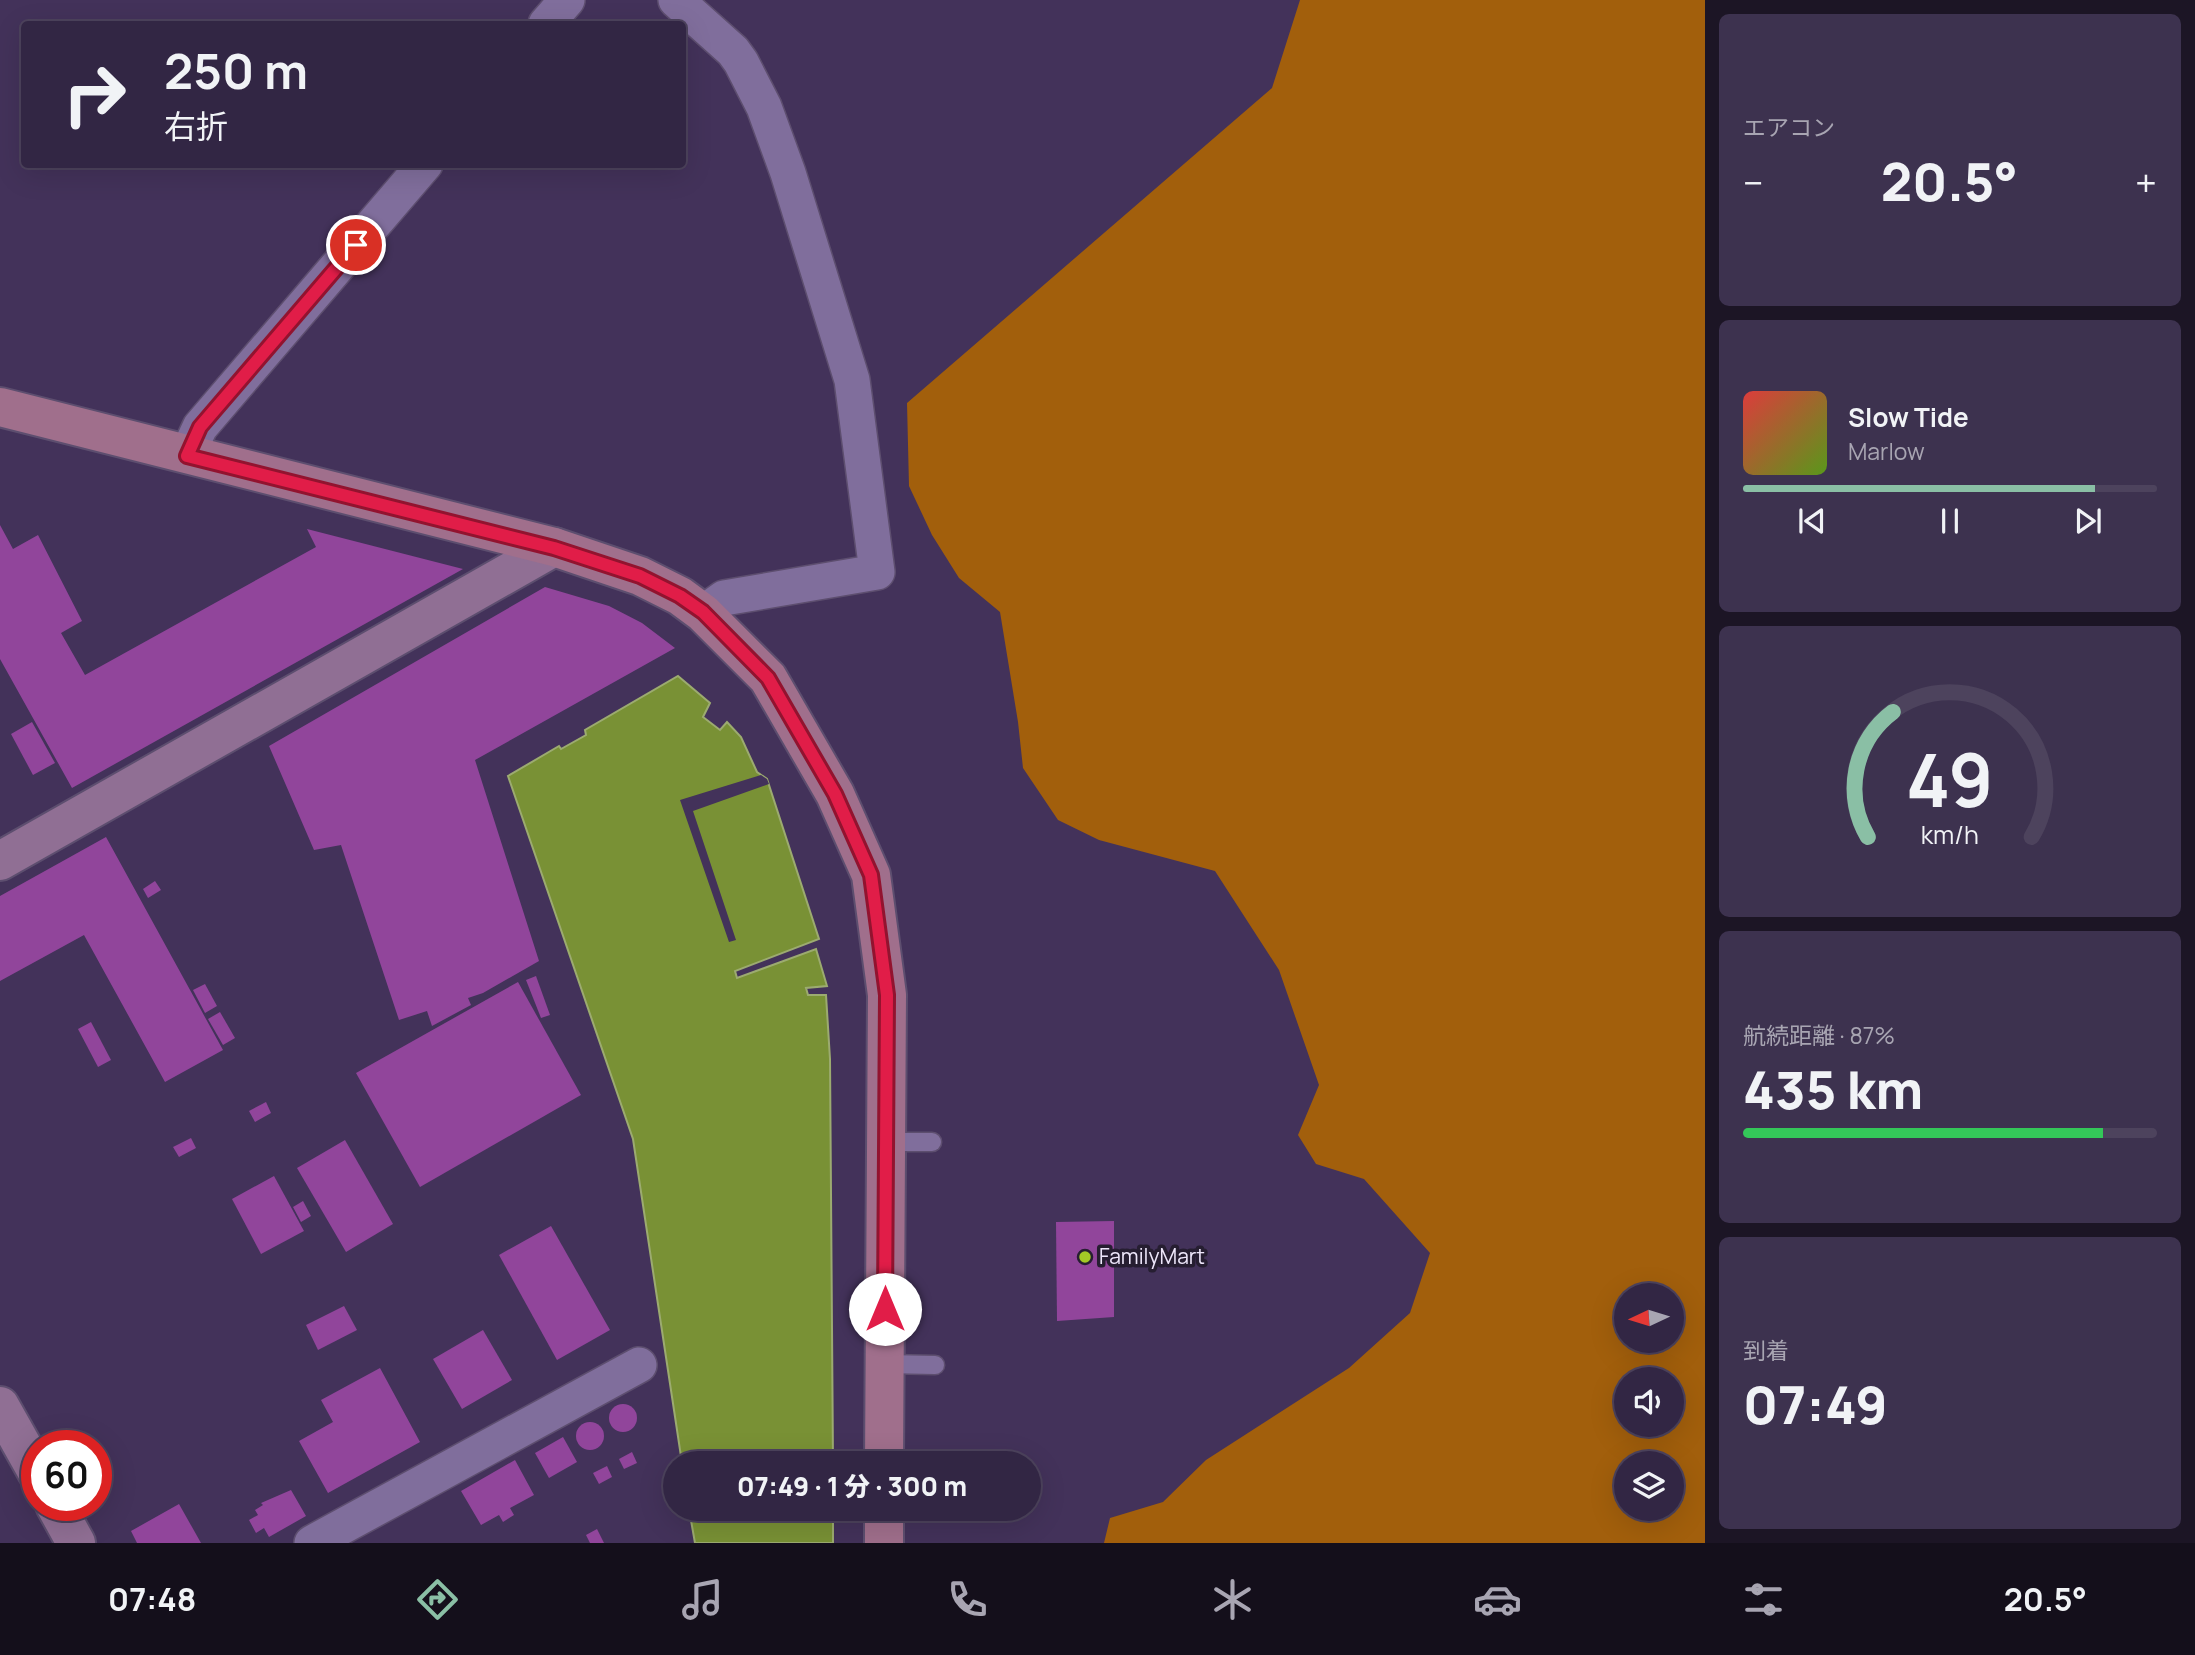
<!DOCTYPE html>
<html lang="ja">
<head>
<meta charset="utf-8">
<style>
	:root { --surface:#322644; --page:#3d324f; --text:#f1f3f6; --muted:#a8a5b2; --line:#4d435d; --accent:#8abfa5 }
	body { margin:0; font-family:Manrope,"Noto Sans JP",sans-serif; background:var(--page); color:var(--text); height:100vh; display:flex; flex-direction:column; font-size:26px; white-space:nowrap }
	* { box-sizing:border-box; margin:0 }
	p { font-size:23px; color:var(--muted) }
	.icon { flex:none; width:38px; height:38px; fill:none; stroke:currentColor; stroke-width:2; stroke-linecap:round; stroke-linejoin:round }
	.map { position:relative; flex:1; overflow:hidden }
	.panel { display:flex; flex-direction:column; gap:14px; padding:14px; background:#1c1525; width:490px }
	.panel>* { flex:none }
	.hud { position:absolute; left:21px; top:21px; width:665px; height:147px; border-radius:7px; box-shadow:0 7px 28px #0002,0 0 0 2px var(--line); background:#322644; color:var(--text); overflow:hidden }
	.needle { width:46px; rotate:266deg }
	.fabs { position:absolute; left:1614px; top:1283px; display:grid; gap:14px }
	.fabs a { display:grid; place-items:center; width:70px; height:70px; border-radius:50%; background:var(--surface); box-shadow:0 7px 28px #0002,0 0 0 2px var(--line); font-size:35px }
	.speed { position:absolute; left:21px; top:1430px; display:flex; gap:14px; font-size:35px; font-weight:700; text-align:center }
	.speed>* { display:grid; place-content:center; width:91px; height:91px; border-radius:50%; background:var(--surface); box-shadow:0 7px 28px #0002,0 0 0 2px var(--line); line-height:1 }
	.speed .limit { border:10px solid #d22; background:#fff; color:#111 }
	.pin { position:absolute; display:grid; place-items:center; width:60px; height:60px; color:#fff; margin:-30px; border:4px solid #fff; border-radius:50%; box-shadow:0 2px 7px #0007 }
	.me { position:absolute; width:77px; margin:-38px; rotate:0deg; stroke-linejoin:round; filter:drop-shadow(0 0 5px #0008) }
	.turn { display:flex; align-items:center; gap:24px; height:147px; padding:0 28px; font-size:32px }
	.turn .icon { width:91px; height:91px; stroke-width:2.5 }
	.turn b { display:block; font-size:49px; line-height:60px }
	.big { font-size:52px; font-weight:800; line-height:1.1 }
	.panel .widget { flex:1; display:flex; flex-direction:column; justify-content:center; gap:10px; min-width:0; padding:0 24px; border-radius:10px; background:var(--page) }
	.panel .dial { align-items:center; gap:0 }
	.dial svg { height:182px; overflow:visible; fill:none; stroke:var(--line); stroke-width:7; stroke-linecap:round; text-anchor:middle }
	.dial text { fill:var(--text); stroke:none }
	.song { display:flex; align-items:center; gap:21px }
	.cover { width:84px; height:84px; border-radius:10px; background:linear-gradient(135deg,hsl(0 70% 55%),hsl(90 70% 35%)) }
	.played { height:7px; border-radius:4px; background:linear-gradient(90deg,var(--accent) 85%,var(--line) 85%) }
	.keys { display:flex; justify-content:space-around; direction:ltr }
	.heat { display:flex; justify-content:space-between; align-items:center; font-size:38px; direction:ltr }
	.charge { height:10px; border-radius:5px; background:linear-gradient(90deg,#34c759 87%,var(--line) 0) }
	.trip { position:absolute; left:663px; top:1451px; width:378px; height:70px; border-radius:35px; background:var(--surface); box-shadow:0 7px 28px #0002,0 0 0 2px var(--line); font-weight:800; line-height:70px; text-align:center }
	.tabs { display:flex; height:112px; justify-content:space-around; align-items:center; background:#140f1b; color:var(--muted) }
	.tabs .icon { width:49px; height:49px }
	.tabs .on { color:var(--accent) }
	.tabs b { font-size:32px; color:var(--text) }
	main { display:flex; flex:1; min-height:0 }
	.map>svg:first-child { display:block }
</style>
</head>
<body>
<main>
<div class="map">
<svg width="1705" height="1543" viewBox="0 0 1705 1543">
	<rect width="100%" height="100%" fill="#43325a"/>
	<path fill="#a25f0c" fill-rule="evenodd" d="M1300 0H1705V1543H1104L1110 1518 1163 1502 1206 1460 1349 1368 1410 1313 1430 1253 1364 1179 1316 1164 1298 1135 1319 1085 1279 970 1215 871 1099 840 1058 820 1023 768 1018 722 1000 612 959 578 932 535 909 486 907 403 1272 88ZM1626 1295H1671V1340H1626ZM1626 1379H1671V1424H1626ZM1626 1463H1671V1508H1626Z"/>
	<g fill="#799135" stroke="#9cab70" stroke-width="2">
		<path d="M678 676 710 703 703 717 720 730 727 722 741 737 757 772 767 779 819 939 735 971 737 978 816 949 827 986 806 988 808 995H826L830 1059 833 1463H682L633 1139 508 776 559 746 561 749 586 735 585 730Z"/>
		<path d="M689 1509H833V1543H695Z"/>
	</g>
	<path fill="#43325a" d="M761 775 767 779 769 784 693 811 736 940 729 942 680 800Z"/>
	<g fill="#91459b">
		<path d="M0 525 13 549 38 535 82 621 61 633 85 675 316 547 307 529 463 569 72 788 0 659Z"/>
		<path d="M545 587 609 606 642 623 675 648 475 760 539 961 483 993 468 998 471 1005 432 1026 427 1011 399 1020 341 845 314 850 269 746Z"/>
		<path d="M32 722 55 763 33 775 11 734Z"/>
		<path d="M106 837 223 1050 165 1082 84 935 0 981V896Z"/>
		<path d="M155 881 161 890 148 898 143 889Z"/>
		<path d="M536 976 550 1015 541 1018 526 980Z"/>
		<path d="M518 982 581 1095 420 1187 356 1073Z"/>
		<path d="M205 984 217 1006 205 1013 193 990Z"/>
		<path d="M220 1012 235 1038 223 1045 208 1019Z"/>
		<path d="M91 1022 111 1060 98 1067 78 1029Z"/>
		<path d="M266 1102 271 1113 255 1122 249 1111Z"/>
		<path d="M191 1138 196 1148 179 1157 173 1147Z"/>
		<path d="M345 1140 393 1224 346 1252 297 1168Z"/>
		<path d="M274 1176 304 1231 261 1254 232 1199Z"/>
		<path d="M303 1201 311 1216 301 1222 293 1207Z"/>
		<path d="M1114 1221V1317L1057 1321 1056 1222Z"/>
		<path d="M551 1226 610 1330 557 1360 499 1255Z"/>
		<path d="M344 1306 357 1330 318 1350 306 1325Z"/>
		<path d="M483 1330 512 1380 462 1409 433 1359Z"/>
		<path d="M380 1368 420 1442 328 1493 299 1441 333 1422 321 1400Z"/>
		<circle cx="623" cy="1418" r="14"/>
		<circle cx="590" cy="1436" r="14"/>
		<path d="M563 1437 577 1462 549 1478 535 1453Z"/>
		<path d="M632 1452 637 1463 624 1469 619 1459Z"/>
		<path d="M515 1460 534 1495 510 1508 514 1515 503 1522 499 1515 481 1525 461 1491Z"/>
		<path d="M607 1466 612 1477 599 1484 593 1473Z"/>
		<path d="M291 1490 306 1516 269 1537 264 1528 256 1533 249 1520 258 1515 255 1510 263 1505 261 1503Z"/>
		<path d="M179 1504 201 1543H137L131 1531Z"/>
		<path d="M597 1529 604 1543H590L586 1535Z"/>
	</g>
	<g fill="none" stroke-linecap="round" stroke-linejoin="round">
		<g stroke="#5d4e6f" stroke-width="21">
			<g id="lane">
				<path d="M886 1142H932"/>
				<path d="M885 1364 935 1365"/>
			</g>
		</g>
		<g stroke="#5d4e6f" stroke-width="38">
			<g id="street">
				<path d="M676 0 733 51 741 62 764 107 788 173 852 380 877 572 724 598 703 613"/>
				<path d="M546 24 567 0"/>
				<path d="M187 455 200 427 425 164"/>
				<path d="M312 1543 639 1365"/>
			</g>
		</g>
		<g stroke="#5d4e6f" stroke-width="42">
			<g id="secondary">
				<path d="M0 861 554 547"/>
				<path d="M0 1406 37 1472"/>
				<path d="M55 1505 76 1543"/>
			</g>
		</g>
		<g stroke="#5d4e6f" stroke-width="42">
			<g id="primary">
				<path d="M0 407 554 547 640 576 680 596 703 613 768 678 835 794 871 875 887 995 884 1463"/>
				<path d="M884 1543V1508"/>
			</g>
		</g>
		<use href="#lane" stroke="#806e9c" stroke-width="18"/>
		<use href="#street" stroke="#806e9c" stroke-width="35"/>
		<use href="#secondary" stroke="#906f94" stroke-width="38"/>
		<use href="#primary" stroke="#a06f8c" stroke-width="38"/>
	</g>
	<g fill="none" stroke-linecap="round" stroke-linejoin="round">
		<g stroke="#92132f" stroke-width="18">
			<path id="route" d="M356 245 200 427 187 456 554 548 640 576 680 596 703 612 768 678 835 794 871 875 887 995 885 1309"/>
		</g>
		<use href="#route" stroke="#e11d48" stroke-width="12"/>
	</g>
	<circle fill="#a3c926" stroke="#261e31" stroke-width="2.5" cx="1085" cy="1257" r="7"/>
	<g text-anchor="middle" stroke-width="7" stroke-linejoin="round" paint-order="stroke">
		<g font-size="21" fill="#eee7fb" stroke="#261e31" text-anchor="start">
			<text x="1099" y="1264">FamilyMart</text>
		</g>
	</g>
</svg>
<div class="fabs">
<a><svg class="needle" viewBox="-14 -14 28 28"><path d="M0-13l5 13h-10z" fill="#e53935"/><path d="M0 13l5-13h-10z" fill="#a8a5b2"/></svg></a>
<a><svg class="icon" aria-label="sound" viewBox="0 0 24 24"><path d="M4 9h4l5-4v14l-5-4H4zM17 9q2 3 0 6"/></svg></a>
<a><svg class="icon" aria-label="layers" viewBox="0 0 24 24"><path d="M12 4l9 5-9 5-9-5zM3 14l9 5 9-5"/></svg></a>
</div>
<div class="speed"><div class="limit">60</div></div>
<div class="pin" style="left:356px;top:245px;background:#d93025"><svg class="icon" aria-label="arrive" viewBox="0 0 24 24"><path d="M6 21V4h12l-3 4 3 4H6"/></svg></div>
<svg class="me" style="left:885px;top:1309px" viewBox="-20 -20 40 40"><circle r="19" fill="#fff"/><path d="M0-13L10 11 0 6-10 11z" fill="#e11d48"/></svg>
<div class="trip">07:49 · 1 分 · 300 m</div>
<div class="hud">
<div class="turn"><svg class="icon" aria-label="right" viewBox="0 0 24 24"><path d="M7 20v-9h11M14 6l5 5-5 5"/></svg><div><b>250 m</b>右折</div></div>
</div>
</div>
<section class="panel">
<div class="widget"><p>エアコン</p>
<div class="heat"><a>−</a><b class="big">20.5°</b><a>+</a></div>
</div>
<div class="widget">
<div class="song"><i class="cover"></i><div><b>Slow Tide</b><p>Marlow</p></div></div>
<div class="played"></div>
<div class="keys"><svg class="icon" aria-label="previous" viewBox="0 0 24 24"><path d="M18 5L8 12l10 7zM5 5v14"/></svg><svg class="icon" aria-label="pause" viewBox="0 0 24 24"><path d="M8 5v14M16 5v14"/></svg><svg class="icon" aria-label="next" viewBox="0 0 24 24"><path d="M6 5l10 7-10 7zM19 5v14"/></svg></div>
</div>
<div class="widget dial"><svg viewBox="0 0 100 80">
<path d="M14 69A42 42 0 1 1 86 69"/>
<path d="M14 69A42 42 0 0 1 25 14" stroke="#8abfa5"/>
<text x="50" y="56" font-size="32" font-weight="700">49</text>
<text x="50" y="72" font-size="11">km/h</text>
</svg></div>
<div class="widget"><p>航続距離 · 87%</p><b class="big">435 km</b><div class="charge"></div></div>
<div class="widget"><p>到着</p><b class="big">07:49</b></div>
</section>
</main>
<nav class="tabs">
<b>07:48</b>
<svg class="icon on" aria-label="directions" viewBox="0 0 24 24"><path d="M12 3l9 9-9 9-9-9zM9 14v-3h6M13 9l2 2-2 2"/></svg>
<svg class="icon" aria-label="music" viewBox="0 0 24 24"><path d="M9 18V5l10-2v13"/><circle cx="6" cy="18" r="3"/><circle cx="16" cy="16" r="3"/></svg>
<svg class="icon" aria-label="phone" viewBox="0 0 24 24"><path d="M5 4h4l2 5-3 2q2 4 5 5l2-3 5 2v4C11 20 4 13 5 4z"/></svg>
<svg class="icon" aria-label="climate" viewBox="0 0 24 24"><path d="M12 3v18M4 7l16 10M4 17L20 7"/></svg>
<svg class="icon" aria-label="car" viewBox="0 0 24 24"><path d="M5 17H2v-5l4-1 3-4h7l3 4 3 1v5h-3M9 17h6M6 11h13"/><circle cx="7" cy="17" r="2"/><circle cx="17" cy="17" r="2"/></svg>
<svg class="icon" aria-label="filters" viewBox="0 0 24 24"><path d="M4 7h16M4 17h16"/><circle cx="9" cy="7" r="2"/><circle cx="15" cy="17" r="2"/></svg>
<b>20.5°</b>
</nav>
</body>
</html>
